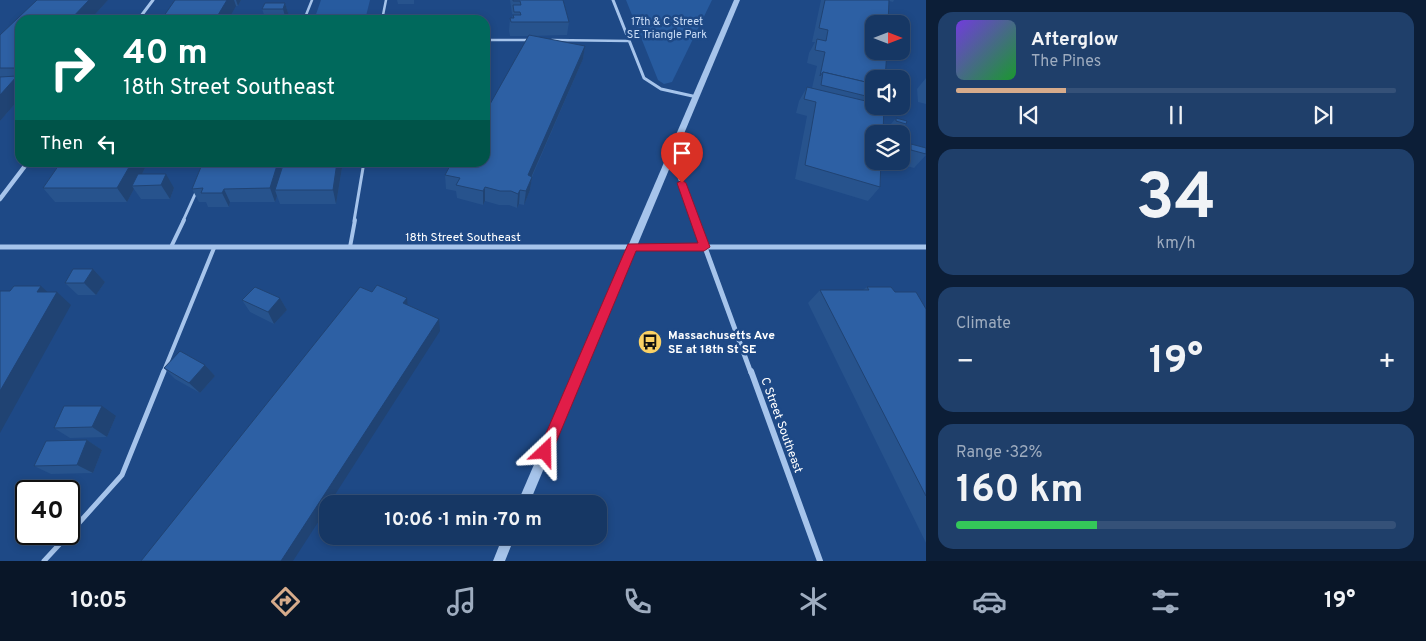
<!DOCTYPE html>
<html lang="en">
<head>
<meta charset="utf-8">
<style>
	:root { --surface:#163764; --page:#1f3f6a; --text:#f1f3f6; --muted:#9eacbf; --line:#355178; --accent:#d6ab8b }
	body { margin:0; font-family:Overpass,sans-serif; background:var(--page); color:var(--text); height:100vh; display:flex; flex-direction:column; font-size:19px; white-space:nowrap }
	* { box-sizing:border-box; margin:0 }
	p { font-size:16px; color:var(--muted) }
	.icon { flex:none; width:28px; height:28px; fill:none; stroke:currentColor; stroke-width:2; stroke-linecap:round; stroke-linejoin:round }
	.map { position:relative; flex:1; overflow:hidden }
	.sheet { display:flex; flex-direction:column; gap:12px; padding:12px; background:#0c1e37; width:500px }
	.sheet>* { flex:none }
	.banner { position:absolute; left:15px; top:15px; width:475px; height:152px; border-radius:15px; box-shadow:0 2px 8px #0003,0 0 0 1px var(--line); background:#00695c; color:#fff; overflow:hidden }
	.needle { width:32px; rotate:90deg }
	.buttons { position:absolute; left:865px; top:15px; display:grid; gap:10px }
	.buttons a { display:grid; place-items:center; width:45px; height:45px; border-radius:10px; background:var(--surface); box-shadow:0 2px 8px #0003,0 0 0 1px var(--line); font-size:25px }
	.speed { position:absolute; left:15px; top:480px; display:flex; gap:10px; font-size:25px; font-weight:700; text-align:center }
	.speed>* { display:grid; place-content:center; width:65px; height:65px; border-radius:50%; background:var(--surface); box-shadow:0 2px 8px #0003,0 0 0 1px var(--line); line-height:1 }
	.speed .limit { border:2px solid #111; border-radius:8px; background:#fff; color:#111 }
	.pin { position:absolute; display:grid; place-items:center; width:42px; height:42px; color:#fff; margin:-51px -21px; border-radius:50% 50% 50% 0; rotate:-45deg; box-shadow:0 0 5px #0007 }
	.pin .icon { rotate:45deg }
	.me { position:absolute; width:55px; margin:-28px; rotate:23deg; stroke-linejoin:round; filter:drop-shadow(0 0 4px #0008) }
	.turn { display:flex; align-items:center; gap:18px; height:105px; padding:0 25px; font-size:22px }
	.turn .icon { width:65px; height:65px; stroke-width:2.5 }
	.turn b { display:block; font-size:35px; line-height:42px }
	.then { display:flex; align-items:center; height:48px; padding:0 25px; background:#0003; gap:10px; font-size:19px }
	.big { font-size:38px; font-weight:700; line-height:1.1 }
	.sheet .widget { flex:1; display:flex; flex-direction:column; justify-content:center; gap:8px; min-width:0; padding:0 18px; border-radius:15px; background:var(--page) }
	.sheet .dial { align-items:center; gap:0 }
	.dial b { font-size:65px; line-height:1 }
	.song { display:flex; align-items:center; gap:15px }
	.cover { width:60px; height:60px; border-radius:8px; background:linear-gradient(135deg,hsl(260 70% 55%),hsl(130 70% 35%)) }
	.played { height:5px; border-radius:2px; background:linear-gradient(90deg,var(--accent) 25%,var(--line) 25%) }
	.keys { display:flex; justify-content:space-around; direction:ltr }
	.heat { display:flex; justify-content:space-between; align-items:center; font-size:28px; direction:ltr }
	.charge { height:8px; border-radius:4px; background:linear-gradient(90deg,#34c759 32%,var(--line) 0) }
	.trip { position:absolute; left:319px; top:495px; width:288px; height:50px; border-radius:15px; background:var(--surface); box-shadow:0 2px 8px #0003,0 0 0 1px var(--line); font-weight:700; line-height:50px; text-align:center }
	.tabs { display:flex; height:80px; justify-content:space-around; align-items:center; background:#091628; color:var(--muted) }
	.tabs .icon { width:35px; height:35px }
	.tabs .current { color:var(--accent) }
	.tabs b { font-size:22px; color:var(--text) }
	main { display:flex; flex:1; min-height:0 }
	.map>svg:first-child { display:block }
</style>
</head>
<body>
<main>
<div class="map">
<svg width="926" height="561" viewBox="0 0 926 561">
	<rect width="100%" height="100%" fill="#1e4986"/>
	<g fill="#275b9f">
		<path d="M321 0H370L365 20H314Z"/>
		<path d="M626 0H712L672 82 664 84 658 80Z"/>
	</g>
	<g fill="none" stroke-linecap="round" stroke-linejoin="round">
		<g stroke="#a6c4eb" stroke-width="2.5">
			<path d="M304 20 312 0"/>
			<path d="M382 20 386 0"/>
			<path d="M485 40H530"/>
			<path d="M552 40 629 41"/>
		</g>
		<g stroke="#a6c4eb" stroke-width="3">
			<path d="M183 221 197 190"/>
			<path d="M354 221 364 162"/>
		</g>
		<g stroke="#a6c4eb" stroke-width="4">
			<path d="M171 247 184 220"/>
			<path d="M350 247 355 220"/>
			<path d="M163 373 214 248"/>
		</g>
		<g stroke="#a6c4eb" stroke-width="5">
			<path d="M69 534 122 475 164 371"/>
			<path d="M44 561 69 534"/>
		</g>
		<g stroke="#a6c4eb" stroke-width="3">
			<path d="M613 0 644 78 661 89 697 97"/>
			<path d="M138 20 153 0"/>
		</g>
		<g stroke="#a6c4eb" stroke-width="4.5">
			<path d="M672 156 696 221"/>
			<path d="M0 199 28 162"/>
		</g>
		<g stroke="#a6c4eb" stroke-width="5">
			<path d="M695 220 751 373"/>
			<path d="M0 247H926"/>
		</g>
		<path stroke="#a6c4eb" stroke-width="6" d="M751 371 820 561"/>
		<g fill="#a6c4eb" fill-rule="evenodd">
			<path d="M734 0H740L529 504H517Z"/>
			<path d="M503 536H515L505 561H493Z"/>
		</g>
	</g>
	<g fill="#27538d">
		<path d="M37 0H108L90 20H20V98L0 121V35Z"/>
		<path d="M175 0H241L238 6H236Z"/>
		<path d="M397 0H414V4H398Z"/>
		<path d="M510 0H563L569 22 567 35 531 36 585 46 583 59 532 177 530 190 524 205 519 204 517 208 509 205H499L485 201 483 205 457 198 456 191 446 189 445 175 485 162 529 36H510L509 31 510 18H512L513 14H512Z"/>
		<path d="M821 0H894L893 2 889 1 874 79V106L880 187 868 201 795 179 807 116 796 113 799 101 807 87 812 88 817 66 807 63 809 53 815 42H812Z"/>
		<path d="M285 3 289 16 287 20H266L262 9Z"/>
		<path d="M926 78V104L918 102 917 89Z"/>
		<path d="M896 118 906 124 898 134H885V131Z"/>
		<path d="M911 144 926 148V155L914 168 899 164V161H901V156Z"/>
		<path d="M148 162 142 174 174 188 170 199H141L134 189 127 202H55L43 188Z"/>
		<path d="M203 162H279L282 169 284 162H343L336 204H280L277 196 275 202H230L229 207H208L206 202H199L192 189Z"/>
		<path d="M376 162H404L403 166H377Z"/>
		<path d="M93 269 105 282 96 295H78L65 283Z"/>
		<path d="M867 287 895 292 926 309V543L808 303 820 290H863Z"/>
		<path d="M280 298 287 310 274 324 250 312 242 300Z"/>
		<path d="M205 365 215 376 200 393 175 379 164 368Z"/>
		<path d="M116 416 107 437 70 438 54 428Z"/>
		<path d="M87 440 102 450 93 473 51 474 34 466Z"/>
	</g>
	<g fill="#204373">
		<path d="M89 0H108L90 20H70Z"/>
		<path d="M227 0H234L236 6 228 20H215Z"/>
		<path d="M236 0H241L238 6Z"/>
		<path d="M285 3 289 16 287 20H286L283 9Z"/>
		<path d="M585 46 583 59 526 189 528 175Z"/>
		<path d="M17 76 20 80V98L0 121V95Z"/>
		<path d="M132 162H148L136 186H132L134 189 127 202 117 188Z"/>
		<path d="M278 162H279L283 174 275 190 277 196 275 202 270 188Z"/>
		<path d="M337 162H343L336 204 333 190Z"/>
		<path d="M166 174 174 188 170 199 161 185Z"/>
		<path d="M532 177 530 190 524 205 526 191Z"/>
		<path d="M485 187V201L483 205V191Z"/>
		<path d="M224 189 230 202 229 207 222 193Z"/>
		<path d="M520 190 519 204 517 208 518 194Z"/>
		<path d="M93 269 105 282 96 295 84 283Z"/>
		<path d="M41 286 54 298 57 292 71 305 0 433V391L37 292Z"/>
		<path d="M280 298 287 310 274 324 268 312Z"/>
		<path d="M407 298 408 310 403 303Z"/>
		<path d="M439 319 440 331 329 504H328V507L293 561H281Z"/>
		<path d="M205 365 215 376 200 393 189 383Z"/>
		<path d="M102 406 116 416 107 437 92 427Z"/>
		<path d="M87 440 102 450 93 473 77 465Z"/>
	</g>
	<g fill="#2d60a4" stroke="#204373">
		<path d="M37 0H89L70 20H20V68H0V35Z"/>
		<path d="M175 0H227L215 20H161Z"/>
		<path d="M513 0H563L569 22H511L510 18H514L513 15H521L520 12H514L513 5H521L520 1H513Z"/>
		<path d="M825 0H889L888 24H874V51H887L885 79H874V84L823 72 820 76 825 52 815 50 817 39 826 41 828 30 819 28Z"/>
		<path d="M265 3H285L283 9H262Z"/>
		<path d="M529 35 585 46 528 175 532 177 526 191 520 190 518 194 511 191H500L485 187 483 191 456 185 460 178 445 175 452 162H485V113Z"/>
		<path d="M823 72 874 84V98L821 85Z"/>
		<path d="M17 76 0 95V77Z"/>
		<path d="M807 87 874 103V106H884L883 134H874V161H881L880 187 805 165 816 102 804 99Z"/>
		<path d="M896 118 907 121 906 124 896 121Z"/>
		<path d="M911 144 926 148V154L911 150Z"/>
		<path d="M61 162H132L117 188H43Z"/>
		<path d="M203 162H278L270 188 224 189 222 193H201L203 188 192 189Z"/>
		<path d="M284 162H337L333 190H275Z"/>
		<path d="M138 174H166L161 185 132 186Z"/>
		<path d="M73 269H93L84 283H65Z"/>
		<path d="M377 285 407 298 403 303 439 319 281 561H141L360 287 372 292Z"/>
		<path d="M14 286H41L37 292H57L0 391V291H10Z"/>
		<path d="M255 287 280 298 268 312 242 300Z"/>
		<path d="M867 287H891L895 292H916L926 309V496L820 290H869Z"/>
		<path d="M180 351 205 365 189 383 164 368Z"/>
		<path d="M64 406H102L92 427 54 428Z"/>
		<path d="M87 440 77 465 34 466 46 441Z"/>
	</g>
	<path fill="#e11d48" stroke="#92132f" d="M682 180 686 183 710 247 704 251H636L550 457 545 459 540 457 538 452 540 447 628 244 698 243 677 183Z"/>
	<defs>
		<g id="bus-disc" transform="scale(1.25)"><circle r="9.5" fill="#fad165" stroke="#1e4986"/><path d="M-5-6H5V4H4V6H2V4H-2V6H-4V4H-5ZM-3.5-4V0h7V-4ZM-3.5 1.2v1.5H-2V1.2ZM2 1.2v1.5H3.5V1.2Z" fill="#111"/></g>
	</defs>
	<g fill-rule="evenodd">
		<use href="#bus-disc" x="650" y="342"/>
	</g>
	<g text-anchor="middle" stroke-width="5" stroke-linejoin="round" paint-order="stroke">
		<g font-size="11" fill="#cbdef8" stroke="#1e4986">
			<text x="667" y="25">17th &amp; C Street<tspan x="667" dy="13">SE Triangle Park</tspan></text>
		</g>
		<g font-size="12" fill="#fff" stroke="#1e4986">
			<text x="463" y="241">18th Street Southeast</text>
			<text transform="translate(782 425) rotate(70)" y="4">C Street Southeast</text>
		</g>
		<g font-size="12" font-weight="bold" fill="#fff" stroke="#1e4986" text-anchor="start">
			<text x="668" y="339">Massachusetts Ave<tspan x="668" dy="14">SE at 18th St SE</tspan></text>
		</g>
	</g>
</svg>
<div class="buttons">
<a><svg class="needle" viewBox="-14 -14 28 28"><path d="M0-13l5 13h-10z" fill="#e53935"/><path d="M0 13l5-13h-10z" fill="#9eacbf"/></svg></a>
<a><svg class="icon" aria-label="sound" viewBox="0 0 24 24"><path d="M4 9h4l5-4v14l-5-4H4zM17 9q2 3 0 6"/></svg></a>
<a><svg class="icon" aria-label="layers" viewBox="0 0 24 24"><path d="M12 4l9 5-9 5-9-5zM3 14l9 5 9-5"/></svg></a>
</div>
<div class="speed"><div class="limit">40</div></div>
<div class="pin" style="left:682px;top:183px;background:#d93025"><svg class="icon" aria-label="arrive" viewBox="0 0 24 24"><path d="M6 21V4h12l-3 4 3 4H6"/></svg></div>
<svg class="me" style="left:545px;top:452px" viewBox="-20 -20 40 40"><path d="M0-17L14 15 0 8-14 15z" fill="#e11d48" stroke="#fff" stroke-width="4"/></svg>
<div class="trip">10:06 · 1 min · 70 m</div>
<div class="banner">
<div class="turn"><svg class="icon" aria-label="right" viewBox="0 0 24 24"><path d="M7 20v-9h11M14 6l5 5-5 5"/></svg><div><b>40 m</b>18th Street Southeast</div></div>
<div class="then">Then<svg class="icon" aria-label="left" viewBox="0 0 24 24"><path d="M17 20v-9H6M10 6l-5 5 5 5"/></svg></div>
</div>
</div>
<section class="sheet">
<div class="widget">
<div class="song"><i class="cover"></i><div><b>Afterglow</b><p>The Pines</p></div></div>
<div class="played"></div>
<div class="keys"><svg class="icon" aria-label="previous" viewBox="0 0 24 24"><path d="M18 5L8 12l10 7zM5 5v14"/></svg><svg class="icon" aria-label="pause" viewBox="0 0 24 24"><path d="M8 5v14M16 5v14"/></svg><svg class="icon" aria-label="next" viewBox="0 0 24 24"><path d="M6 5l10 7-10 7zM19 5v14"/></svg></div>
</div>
<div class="widget dial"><b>34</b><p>km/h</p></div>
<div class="widget"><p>Climate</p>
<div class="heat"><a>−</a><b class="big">19°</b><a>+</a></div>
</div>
<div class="widget"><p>Range · 32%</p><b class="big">160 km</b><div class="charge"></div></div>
</section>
</main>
<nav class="tabs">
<b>10:05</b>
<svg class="icon current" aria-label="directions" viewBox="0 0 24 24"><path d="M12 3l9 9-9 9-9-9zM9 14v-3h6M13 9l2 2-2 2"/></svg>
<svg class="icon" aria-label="music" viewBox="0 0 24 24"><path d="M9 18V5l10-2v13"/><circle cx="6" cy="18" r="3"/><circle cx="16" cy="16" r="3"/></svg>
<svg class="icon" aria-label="phone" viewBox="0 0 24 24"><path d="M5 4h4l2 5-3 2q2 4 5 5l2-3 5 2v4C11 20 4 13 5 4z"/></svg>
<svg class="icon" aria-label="climate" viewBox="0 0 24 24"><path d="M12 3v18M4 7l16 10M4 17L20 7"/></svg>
<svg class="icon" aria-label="car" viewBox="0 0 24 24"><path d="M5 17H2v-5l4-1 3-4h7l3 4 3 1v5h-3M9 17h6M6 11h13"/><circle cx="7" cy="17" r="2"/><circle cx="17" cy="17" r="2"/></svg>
<svg class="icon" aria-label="filters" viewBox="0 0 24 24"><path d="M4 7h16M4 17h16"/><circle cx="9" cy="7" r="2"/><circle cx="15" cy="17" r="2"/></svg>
<b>19°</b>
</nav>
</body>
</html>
